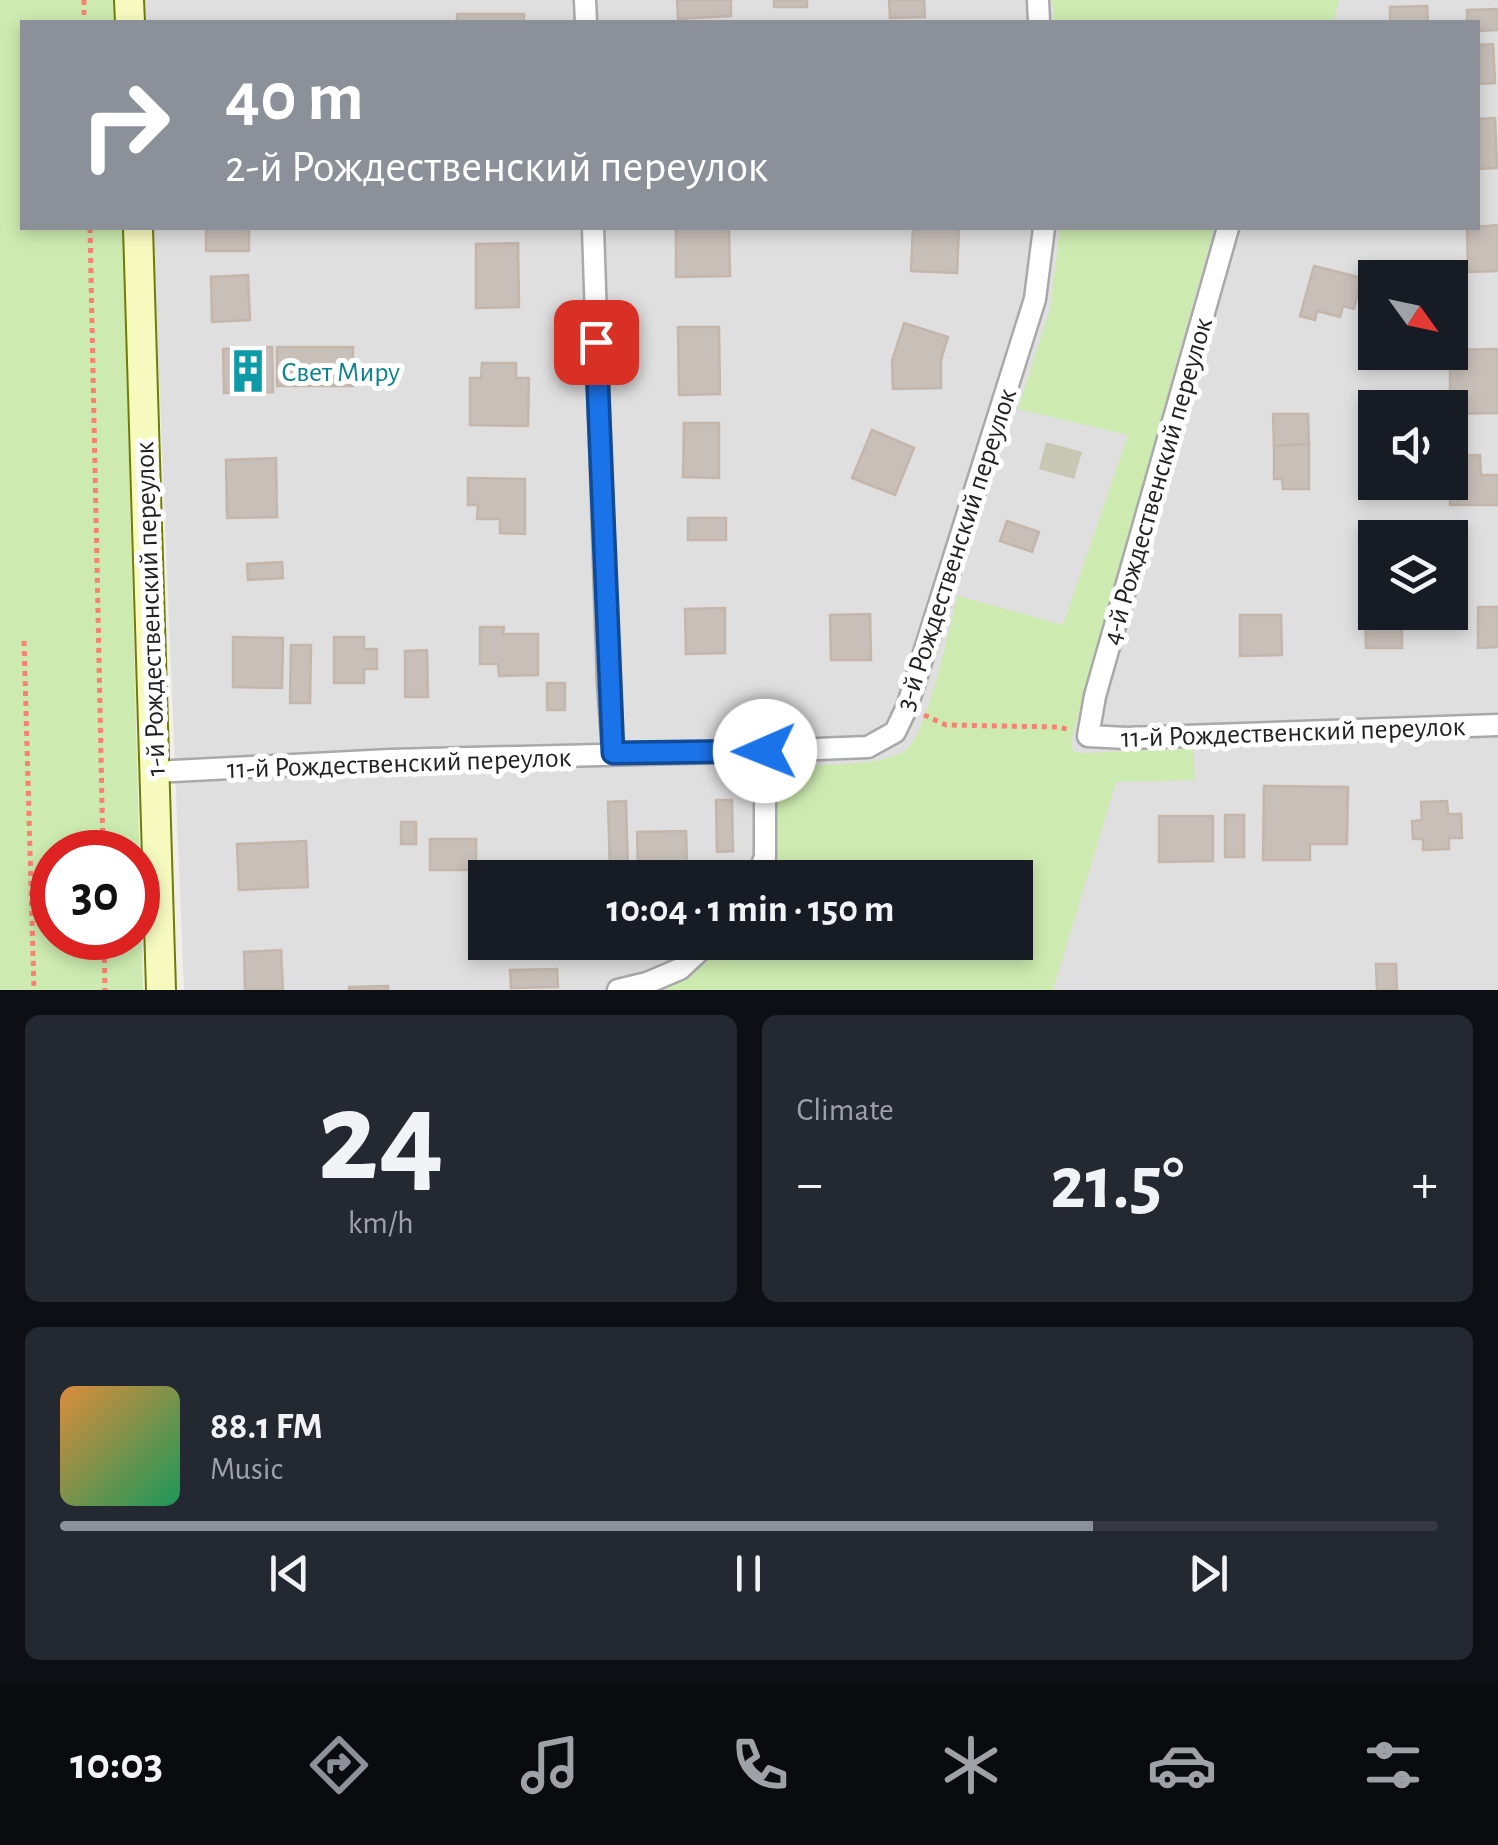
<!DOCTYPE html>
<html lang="en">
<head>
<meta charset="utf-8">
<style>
	:root { --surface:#171b24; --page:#242831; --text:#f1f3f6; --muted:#9ea1a6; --line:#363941; --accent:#8c9099 }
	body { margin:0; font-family:"Alegreya Sans",sans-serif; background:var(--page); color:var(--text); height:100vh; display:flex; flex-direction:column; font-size:38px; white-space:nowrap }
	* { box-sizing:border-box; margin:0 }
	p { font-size:32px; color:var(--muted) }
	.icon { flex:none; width:55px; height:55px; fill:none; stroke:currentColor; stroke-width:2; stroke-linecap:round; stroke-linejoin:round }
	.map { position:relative; height:990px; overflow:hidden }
	.details { display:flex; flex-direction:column; gap:25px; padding:25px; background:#0d0f14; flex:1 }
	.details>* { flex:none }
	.guide { position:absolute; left:20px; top:20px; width:1460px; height:210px; border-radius:0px; box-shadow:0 5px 15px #0003; background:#8c9099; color:#fff; overflow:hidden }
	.needle { width:65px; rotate:123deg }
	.fabs { position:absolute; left:1358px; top:260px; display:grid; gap:20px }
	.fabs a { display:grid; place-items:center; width:110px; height:110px; border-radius:0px; background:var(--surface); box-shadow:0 5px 15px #0003; font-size:50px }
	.speed { position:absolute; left:30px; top:830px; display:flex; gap:20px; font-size:50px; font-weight:700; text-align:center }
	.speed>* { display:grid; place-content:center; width:130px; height:130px; border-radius:50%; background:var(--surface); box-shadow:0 5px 15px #0003; line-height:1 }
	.speed .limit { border:15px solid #d22; background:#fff; color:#111 }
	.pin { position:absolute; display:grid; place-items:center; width:85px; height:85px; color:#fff; margin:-42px; border-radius:20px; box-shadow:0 5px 15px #0006 }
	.me { position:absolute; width:110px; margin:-55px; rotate:269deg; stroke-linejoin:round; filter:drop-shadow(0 0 8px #0008) }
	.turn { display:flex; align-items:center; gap:35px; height:210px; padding:0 40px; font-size:45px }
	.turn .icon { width:130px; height:130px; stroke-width:2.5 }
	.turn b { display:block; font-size:70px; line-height:85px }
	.big { font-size:75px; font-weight:700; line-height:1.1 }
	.details .widget { flex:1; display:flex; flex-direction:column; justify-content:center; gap:15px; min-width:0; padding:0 35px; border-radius:15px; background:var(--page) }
	.details .dial { align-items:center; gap:0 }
	.dial b { font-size:130px; line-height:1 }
	.song { display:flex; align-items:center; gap:30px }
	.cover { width:120px; height:120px; border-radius:15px; background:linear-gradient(135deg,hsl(30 70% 55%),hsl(150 70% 35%)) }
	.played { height:10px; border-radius:5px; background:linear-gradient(90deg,var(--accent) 75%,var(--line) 75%) }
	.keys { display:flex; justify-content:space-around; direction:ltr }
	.heat { display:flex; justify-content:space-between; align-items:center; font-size:55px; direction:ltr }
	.details .tiles { flex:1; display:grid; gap:25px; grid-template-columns:1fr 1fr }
	.widget:last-child { grid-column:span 2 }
	.trip { position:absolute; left:468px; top:860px; width:565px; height:100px; border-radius:0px; background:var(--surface); box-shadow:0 5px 15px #0003; font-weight:700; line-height:100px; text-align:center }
	.tab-bar { display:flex; height:160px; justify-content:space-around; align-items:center; background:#090b0e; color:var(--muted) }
	.tab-bar .icon { width:70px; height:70px }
	.tab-bar .on { color:var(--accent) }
	.tab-bar b { font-size:45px; color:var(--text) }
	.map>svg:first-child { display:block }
</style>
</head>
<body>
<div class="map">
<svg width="1498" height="990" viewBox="0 0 1498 990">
	<rect width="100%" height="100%" fill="#f2efe9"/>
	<path fill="#e0dfdf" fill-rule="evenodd" d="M144 0H1498V990H184L153 228H1478V22H145ZM1375 278H1450V352H1375ZM1375 408H1450V482H1375ZM1375 538H1450V612H1375ZM485 878H1015V942H485Z"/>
	<path fill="#c7c7b4" d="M1046 442 1082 452 1074 479 1039 469Z"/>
	<g fill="#cdebb0" fill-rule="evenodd">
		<path d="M0 0H115L116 22H22V228H123L143 990H0ZM52 852H138V938H52Z"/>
		<path d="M1052 0H1339L1333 22H1054Z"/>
		<path d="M1060 228H1214L1071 741 1073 751 1084 753 1193 748 1195 780 1116 782 1053 990H656L686 975 719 943 1015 942V878L764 877 775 844 776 767C805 765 885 767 906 750 928 732 949 627 958 596L1063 625 1128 435 1018 409 1050 309Z"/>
	</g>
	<g fill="#c7bfb8" stroke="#c4b6ab" stroke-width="2.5">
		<path d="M677 0H731V16L678 19Z"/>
		<rect x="774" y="0" width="33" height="7"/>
		<path d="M889 0H924L925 17 890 18Z"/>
		<path d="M1427 6 1428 22H1390V7Z"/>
		<path d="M1498 9V30L1478 31V22H1467V10Z"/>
		<rect x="457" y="14" width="67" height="8"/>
		<path d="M1493 44 1495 83 1478 84V45Z"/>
		<path d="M1495 118 1497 168 1478 169V119Z"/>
		<path d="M1498 225V271L1468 272 1467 228Z"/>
		<rect x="206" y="228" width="43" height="23"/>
		<path d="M676 228H729L730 276 676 277Z"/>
		<path d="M913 228H959L957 273 911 271Z"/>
		<path d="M518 243 519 307 476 308V244Z"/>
		<path d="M1314 266 1362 278 1354 309 1343 306 1340 317 1317 311 1315 320 1300 316Z"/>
		<path d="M248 275 250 320 212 322 211 277Z"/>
		<path d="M904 323 948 337 941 360V388L893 389 892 361Z"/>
		<path d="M678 327H719L720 394 679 395Z"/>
		<path d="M272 347 273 392 224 393 223 349Z"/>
		<rect x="277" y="347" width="76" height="39"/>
		<path d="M1498 349V413L1450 414V350Z"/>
		<path d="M482 363H516V378H529L528 426 470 425V378H481Z"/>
		<path d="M1273 414H1308L1309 444 1274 446Z"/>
		<path d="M684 423H719V478L683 477Z"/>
		<path d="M872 430 914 448 895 495 852 478Z"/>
		<path d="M1309 444V489H1283L1282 479H1274V446Z"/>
		<path d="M1480 455 1481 475H1498V505H1450V456Z"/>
		<path d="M276 458 277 517 227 518 226 460Z"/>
		<path d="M468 478 525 479V534L500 533V519H477L478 505H468Z"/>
		<rect x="688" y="518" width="38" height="22"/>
		<path d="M1007 521 1039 532 1032 552 1000 541Z"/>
		<path d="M282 562 283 578 248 580 247 564Z"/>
		<path d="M1478 607H1498V647L1478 648Z"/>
		<path d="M725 608V653L686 654 685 609Z"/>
		<path d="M1365 608H1375V612H1402V648H1366Z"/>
		<path d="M870 614 871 660H831L830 615Z"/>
		<path d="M1240 615H1281L1282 655 1240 656Z"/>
		<path d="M480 627H504L503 634H538V675L499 676 498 664H480Z"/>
		<path d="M233 637 283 638 282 688 233 687Z"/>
		<path d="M334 637H364V649H377V669H364V683H334Z"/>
		<path d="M291 645H311L310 703H290Z"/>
		<path d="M427 650 428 697H405V651Z"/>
		<rect x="547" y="683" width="18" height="27"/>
		<path d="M1264 786 1348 787 1347 844H1310V860H1263Z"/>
		<path d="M716 800H732L733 851 717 852Z"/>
		<path d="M626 801 628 871H610L608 802Z"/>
		<path d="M1447 801 1448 814H1461L1462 838H1449V849L1423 850V839H1413L1412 821 1422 820 1421 802Z"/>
		<rect x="1225" y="815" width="19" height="42"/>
		<path d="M1159 816H1213V861L1159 862Z"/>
		<rect x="401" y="822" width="15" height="22"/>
		<path d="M686 831 687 866 638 868 637 832Z"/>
		<rect x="430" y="839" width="46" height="31"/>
		<path d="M306 841 308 887 239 890 237 844Z"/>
		<path d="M281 950 283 990H245L244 952Z"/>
		<path d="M1376 964H1396L1397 990H1377Z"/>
		<path d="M557 969 558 987 511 988 510 970Z"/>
		<path d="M388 986V990H349V987Z"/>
	</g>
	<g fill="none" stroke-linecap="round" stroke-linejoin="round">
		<g stroke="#a9a9a9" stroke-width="25">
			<g id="street">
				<path d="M585 0 586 22"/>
				<path d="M1038 0 1039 22"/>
				<path d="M593 228 608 683 613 753"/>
				<path d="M1228 228 1095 696 1088 736 1126 738 1498 725"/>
				<path d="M154 772 390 760 765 751"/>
				<path d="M757 878 765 857V751L868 747 895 732 907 707 1035 299 1044 228"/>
				<path d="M618 990 647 983 680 969 709 942"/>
			</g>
		</g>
		<g stroke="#707d05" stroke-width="32">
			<g id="secondary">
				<path d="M129 0 130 22"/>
				<path d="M138 228 161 990"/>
			</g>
		</g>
		<g stroke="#fa8072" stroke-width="5" stroke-dasharray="5 5" stroke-linecap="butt">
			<path d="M84 0V22"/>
			<path d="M90 228 103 852"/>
			<path d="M24 641 34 990"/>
			<path d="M924 715 946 725 1058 727 1070 730"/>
			<path d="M104 938 105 990"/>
		</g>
		<use href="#street" stroke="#fff" stroke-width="20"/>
		<use href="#secondary" stroke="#f7fabf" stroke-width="28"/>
	</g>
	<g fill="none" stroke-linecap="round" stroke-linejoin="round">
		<g stroke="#114b97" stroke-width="25">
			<path id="route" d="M596 342 613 753 765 751"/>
		</g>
		<use href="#route" stroke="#1a73e8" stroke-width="18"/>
	</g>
	<defs>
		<g id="building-bare" transform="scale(3.45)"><path d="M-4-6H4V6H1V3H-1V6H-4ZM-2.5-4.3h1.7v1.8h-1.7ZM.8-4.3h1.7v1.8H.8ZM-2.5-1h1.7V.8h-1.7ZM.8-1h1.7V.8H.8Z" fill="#0f9aa8" stroke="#fff" stroke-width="2.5" paint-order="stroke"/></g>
	</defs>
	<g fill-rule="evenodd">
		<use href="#building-bare" x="248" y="371"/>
	</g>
	<g text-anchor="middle" stroke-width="10" stroke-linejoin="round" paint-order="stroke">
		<g font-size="28" fill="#0d838f" stroke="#fff" text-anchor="start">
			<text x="281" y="381">Свет Миру</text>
		</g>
		<g font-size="28" fill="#222" stroke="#fff">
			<text transform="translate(1156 481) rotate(-74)" y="10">4-й Рождественский переулок</text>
			<text transform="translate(955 549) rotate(-72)" y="10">3-й Рождественский переулок</text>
			<text transform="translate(149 609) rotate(-92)" y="10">1-й Рождественский переулок</text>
			<text transform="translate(1293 731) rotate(-2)" y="10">11-й Рождественский переулок</text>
			<text transform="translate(399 762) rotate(-2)" y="10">11-й Рождественский переулок</text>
		</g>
	</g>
</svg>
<div class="fabs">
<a><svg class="needle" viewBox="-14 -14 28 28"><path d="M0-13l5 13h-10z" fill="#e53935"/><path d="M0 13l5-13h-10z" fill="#9ea1a6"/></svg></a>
<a><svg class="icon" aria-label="sound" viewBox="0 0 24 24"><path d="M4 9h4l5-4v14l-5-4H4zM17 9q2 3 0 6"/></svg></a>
<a><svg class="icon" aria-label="layers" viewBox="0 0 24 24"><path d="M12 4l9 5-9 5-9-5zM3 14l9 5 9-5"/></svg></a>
</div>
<div class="speed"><div class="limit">30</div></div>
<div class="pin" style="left:596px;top:342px;background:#d93025"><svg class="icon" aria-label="arrive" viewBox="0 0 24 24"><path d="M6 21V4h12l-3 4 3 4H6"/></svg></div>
<svg class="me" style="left:765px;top:751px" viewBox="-20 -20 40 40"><circle r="19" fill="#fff"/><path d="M0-13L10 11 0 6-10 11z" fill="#1a73e8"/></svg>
<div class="trip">10:04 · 1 min · 150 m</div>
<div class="guide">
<div class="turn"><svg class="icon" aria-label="right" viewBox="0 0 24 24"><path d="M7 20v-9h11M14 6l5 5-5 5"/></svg><div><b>40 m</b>2-й Рождественский переулок</div></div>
</div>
</div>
<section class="details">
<div class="tiles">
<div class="widget dial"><b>24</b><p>km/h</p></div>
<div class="widget"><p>Climate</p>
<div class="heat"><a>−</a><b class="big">21.5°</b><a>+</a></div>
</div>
<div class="widget">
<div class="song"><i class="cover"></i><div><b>88.1 FM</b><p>Music</p></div></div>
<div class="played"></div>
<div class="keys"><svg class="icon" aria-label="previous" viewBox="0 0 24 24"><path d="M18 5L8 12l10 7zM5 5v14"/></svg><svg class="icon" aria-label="pause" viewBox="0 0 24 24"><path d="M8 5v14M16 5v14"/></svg><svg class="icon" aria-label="next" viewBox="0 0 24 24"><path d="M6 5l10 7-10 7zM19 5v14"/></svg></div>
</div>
</div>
</section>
<nav class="tab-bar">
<b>10:03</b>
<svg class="icon on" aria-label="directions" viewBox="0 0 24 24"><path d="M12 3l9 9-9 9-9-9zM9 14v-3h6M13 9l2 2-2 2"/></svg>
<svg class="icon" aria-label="music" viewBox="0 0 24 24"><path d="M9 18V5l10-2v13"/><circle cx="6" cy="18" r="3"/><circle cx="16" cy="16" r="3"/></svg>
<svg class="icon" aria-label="phone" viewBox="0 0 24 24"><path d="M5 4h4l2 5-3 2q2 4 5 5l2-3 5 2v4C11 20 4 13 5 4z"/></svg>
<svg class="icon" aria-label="climate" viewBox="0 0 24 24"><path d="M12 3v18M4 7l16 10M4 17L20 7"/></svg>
<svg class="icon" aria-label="car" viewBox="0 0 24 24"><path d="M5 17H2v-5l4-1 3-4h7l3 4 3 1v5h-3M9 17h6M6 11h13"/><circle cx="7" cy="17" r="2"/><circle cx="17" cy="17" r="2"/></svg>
<svg class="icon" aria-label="filters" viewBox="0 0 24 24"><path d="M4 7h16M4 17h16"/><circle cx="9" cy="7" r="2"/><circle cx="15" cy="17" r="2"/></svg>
</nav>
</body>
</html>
